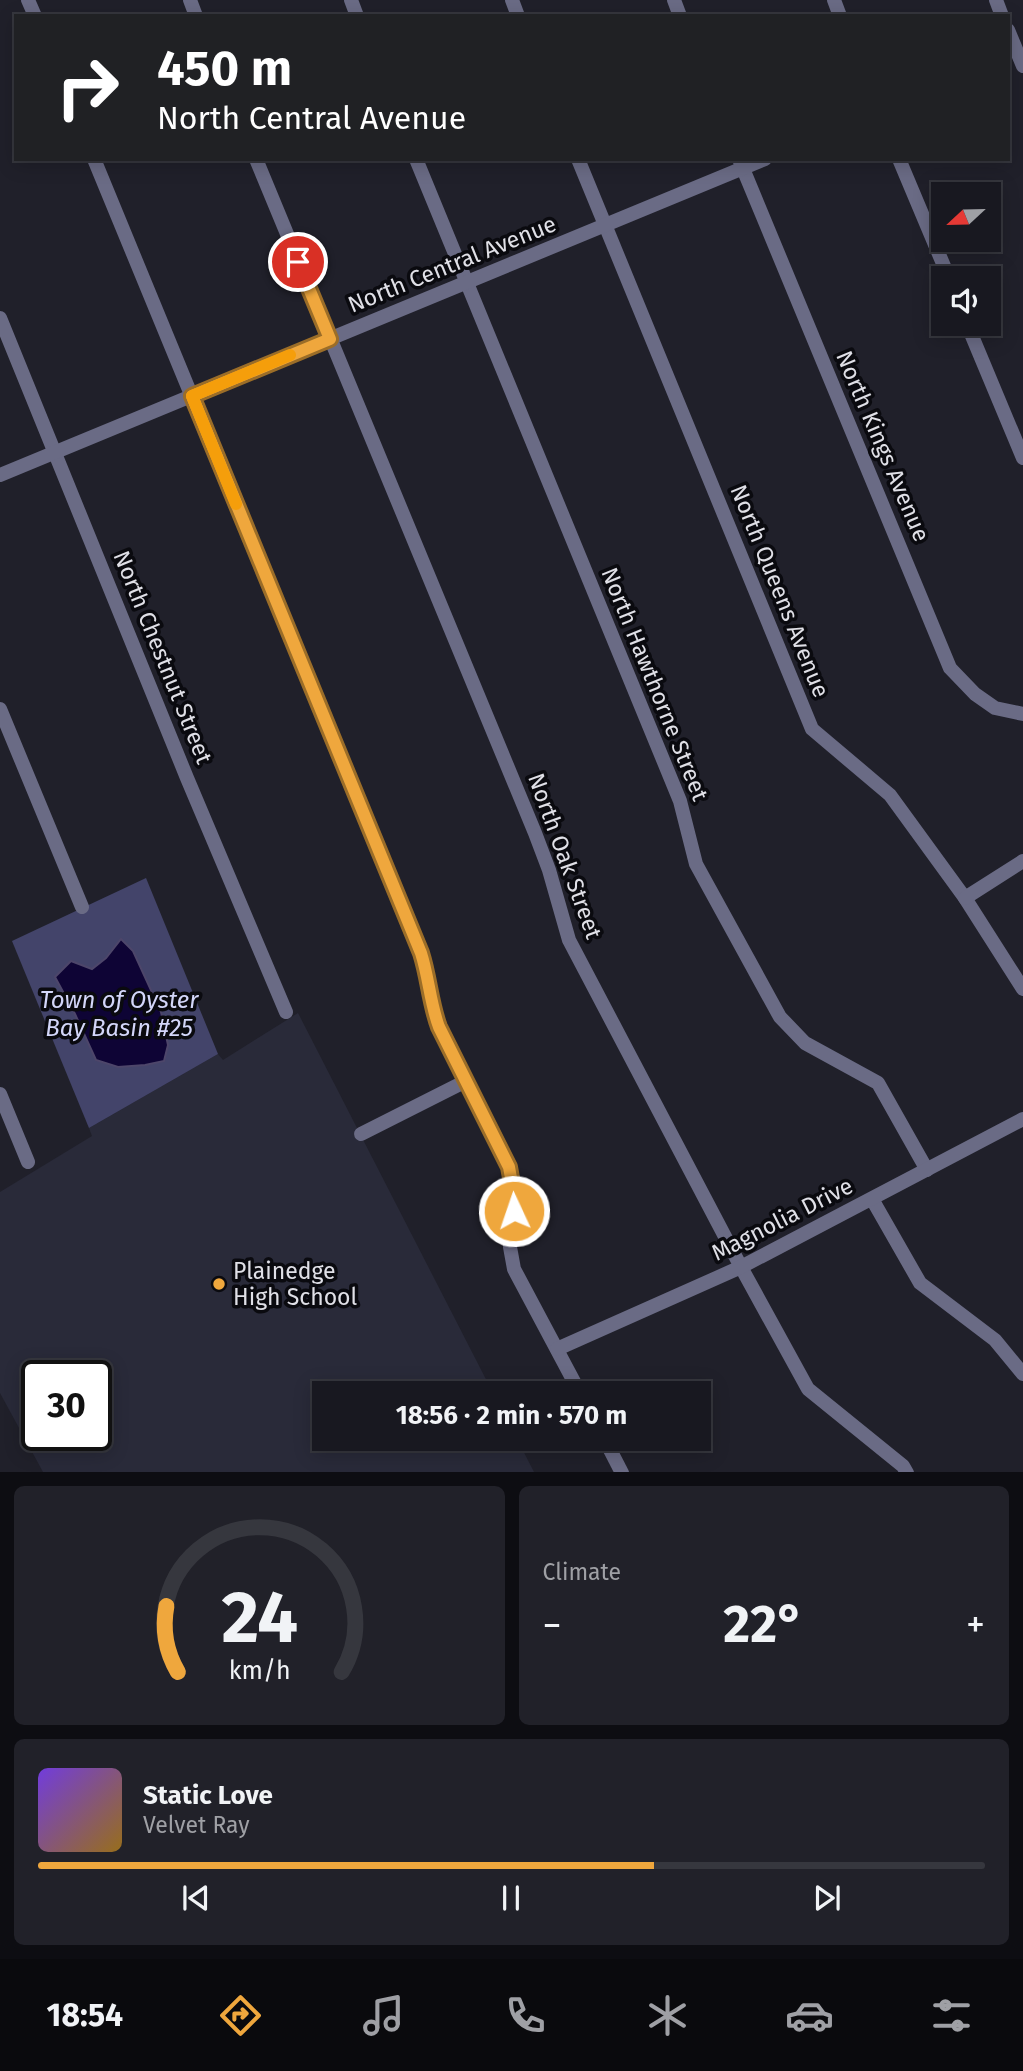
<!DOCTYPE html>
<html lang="en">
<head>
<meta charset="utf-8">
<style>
	:root { --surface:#181820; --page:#212129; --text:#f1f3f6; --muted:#9fa0a5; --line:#36373e; --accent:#efa73d }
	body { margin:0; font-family:"Fira Sans",sans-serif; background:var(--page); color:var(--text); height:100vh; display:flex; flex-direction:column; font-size:26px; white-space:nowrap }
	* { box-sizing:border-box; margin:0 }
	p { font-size:23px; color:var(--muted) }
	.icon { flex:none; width:38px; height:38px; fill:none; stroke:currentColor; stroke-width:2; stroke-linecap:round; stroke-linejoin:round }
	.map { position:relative; height:1472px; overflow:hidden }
	.sheet { display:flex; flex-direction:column; gap:14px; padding:14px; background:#0d0d12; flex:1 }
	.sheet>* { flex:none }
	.banner { position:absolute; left:14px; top:14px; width:996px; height:147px; border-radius:0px; box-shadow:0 4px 18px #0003,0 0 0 2px var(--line); background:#202124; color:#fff; overflow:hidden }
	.needle { width:46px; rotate:248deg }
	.fabs { position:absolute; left:931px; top:182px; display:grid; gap:14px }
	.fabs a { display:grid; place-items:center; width:70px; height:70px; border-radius:0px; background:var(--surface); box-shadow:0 4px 18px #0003,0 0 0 2px var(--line); font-size:35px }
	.speed { position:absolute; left:21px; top:1360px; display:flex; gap:14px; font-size:35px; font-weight:700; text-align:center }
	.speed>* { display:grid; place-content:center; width:91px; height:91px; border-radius:50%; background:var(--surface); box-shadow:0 4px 18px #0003,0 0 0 2px var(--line); line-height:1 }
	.speed .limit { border:4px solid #111; border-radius:10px; background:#fff; color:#111 }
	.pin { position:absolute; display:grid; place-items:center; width:60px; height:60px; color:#fff; margin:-30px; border:4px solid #fff; border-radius:50%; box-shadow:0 2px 7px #0007 }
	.me { position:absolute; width:77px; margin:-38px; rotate:357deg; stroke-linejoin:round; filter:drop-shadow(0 0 5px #0008) }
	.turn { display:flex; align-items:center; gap:24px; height:147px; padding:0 28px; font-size:32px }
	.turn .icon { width:91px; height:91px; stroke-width:2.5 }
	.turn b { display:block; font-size:49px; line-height:60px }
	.big { font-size:52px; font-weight:700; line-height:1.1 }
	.sheet .tile { flex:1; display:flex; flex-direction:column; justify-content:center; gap:10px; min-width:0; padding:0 24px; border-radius:10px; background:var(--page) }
	.sheet .dial { align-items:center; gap:0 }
	.dial svg { height:182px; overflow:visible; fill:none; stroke:var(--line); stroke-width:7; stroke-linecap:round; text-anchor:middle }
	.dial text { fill:var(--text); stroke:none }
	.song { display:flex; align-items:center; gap:21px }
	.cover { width:84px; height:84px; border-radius:10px; background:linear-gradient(135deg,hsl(260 70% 55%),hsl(40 70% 35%)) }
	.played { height:7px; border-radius:4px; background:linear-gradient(90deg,var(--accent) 65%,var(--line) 65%) }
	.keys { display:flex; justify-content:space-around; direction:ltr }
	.heat { display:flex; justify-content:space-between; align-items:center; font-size:38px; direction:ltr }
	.sheet .tiles { flex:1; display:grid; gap:14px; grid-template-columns:1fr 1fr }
	.tile:last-child { grid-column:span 2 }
	.trip { position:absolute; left:312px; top:1381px; width:399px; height:70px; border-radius:0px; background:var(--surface); box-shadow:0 4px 18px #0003,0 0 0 2px var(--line); font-weight:700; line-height:70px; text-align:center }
	.tabs { display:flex; height:112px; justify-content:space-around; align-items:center; background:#0a0a0d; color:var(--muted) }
	.tabs .icon { width:49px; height:49px }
	.tabs .active { color:var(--accent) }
	.tabs b { font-size:32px; color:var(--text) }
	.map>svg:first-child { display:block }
</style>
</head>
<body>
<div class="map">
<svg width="1023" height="1473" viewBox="0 0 1023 1473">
	<rect width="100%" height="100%" fill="#20202a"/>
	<path fill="#292a39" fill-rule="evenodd" d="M298 1013 493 1393H324V1438L517 1439 534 1472H43L0 1393V1192L92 1136 89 1128 218 1054 223 1060ZM37 1376H96V1435H37Z"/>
	<path fill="#43446a" d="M146 878 218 1054 89 1128 12 941Z"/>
	<path fill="#0e0435" stroke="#4d466a" stroke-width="2" d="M121 939 133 951 161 1012 168 1045 164 1061 145 1065 118 1067 96 1060 75 1014 55 977 71 961 92 969 106 958Z"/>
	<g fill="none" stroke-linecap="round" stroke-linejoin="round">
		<g stroke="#6a6b85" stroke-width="14">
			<path d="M28 0 35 16"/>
			<path d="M190 0 196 16"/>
			<path d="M351 0 357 16"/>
			<path d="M512 0 518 16"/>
			<path d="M674 0 680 16"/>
			<path d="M834 0 840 16"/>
			<path d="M996 0 1002 16"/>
			<path d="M1008 30 1023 66"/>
			<path d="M94 159 421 953C429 978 430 1003 439 1028L509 1167 514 1200 510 1231V1247L514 1269 580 1393"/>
			<path d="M256 159 535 833 549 870 569 940 741 1267 808 1389 903 1466 907 1473"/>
			<path d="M416 159 680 801 696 864 780 1017 805 1043 878 1083 927 1170"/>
			<path d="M578 159 812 729 890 795 965 898 1023 989"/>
			<path d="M739 159 950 668 975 694 995 708 1023 714"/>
			<path d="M899 159 949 278"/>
			<path d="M0 318 187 778 286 1012"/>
			<path d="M967 324 1023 458"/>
			<path d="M0 475 765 159"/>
			<path d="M0 709 82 907"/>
			<path d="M965 898 1023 861"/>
			<path d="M0 1094 28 1162"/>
			<path d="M361 1134 466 1081"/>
			<path d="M872 1199 920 1283 995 1340 1023 1374"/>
			<path d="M557 1349 741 1267 1023 1119"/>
			<path d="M604 1438 622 1473"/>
		</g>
	</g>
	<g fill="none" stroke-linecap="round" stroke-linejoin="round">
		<g stroke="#9b6d28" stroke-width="18">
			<path id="route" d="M298 262 330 339 192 396 421 953C429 978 430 1003 439 1027L509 1167 513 1189 514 1211"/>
		</g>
		<use href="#route" stroke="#efa73d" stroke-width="12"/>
		<path stroke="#f59e0b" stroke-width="12" d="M236 504 192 396 290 355"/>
	</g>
	<circle fill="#efa73d" stroke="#0a0a0f" stroke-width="2.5" cx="219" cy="1284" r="7"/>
	<g text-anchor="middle" stroke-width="7" stroke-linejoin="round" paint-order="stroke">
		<g font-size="23" fill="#e0e0e7" stroke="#0a0a0f">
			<text transform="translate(452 264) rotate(-22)" y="8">North Central Avenue</text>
			<text transform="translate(883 446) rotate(67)" y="8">North Kings Avenue</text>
			<text transform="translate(780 591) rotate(68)" y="8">North Queens Avenue</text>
			<text transform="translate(163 657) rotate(68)" y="8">North Chestnut Street</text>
			<text transform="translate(655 684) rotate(68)" y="8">North Hawthorne Street</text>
			<text transform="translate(565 856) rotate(70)" y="8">North Oak Street</text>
			<text transform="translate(782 1219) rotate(-27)" y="8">Magnolia Drive</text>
		</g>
		<g font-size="23" fill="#e0e0e7" stroke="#0a0a0f" text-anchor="start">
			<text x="233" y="1279">Plainedge<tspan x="233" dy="26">High School</tspan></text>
		</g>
		<g font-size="24" font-style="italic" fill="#d3d6f9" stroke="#0a0a0f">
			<text x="119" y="1008">Town of Oyster<tspan x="119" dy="28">Bay Basin #25</tspan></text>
		</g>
	</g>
</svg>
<div class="fabs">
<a><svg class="needle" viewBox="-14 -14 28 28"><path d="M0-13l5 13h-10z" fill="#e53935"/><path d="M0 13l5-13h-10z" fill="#9fa0a5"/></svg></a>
<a><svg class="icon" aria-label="sound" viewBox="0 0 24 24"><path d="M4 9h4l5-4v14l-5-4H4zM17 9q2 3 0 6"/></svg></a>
</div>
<div class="speed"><div class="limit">30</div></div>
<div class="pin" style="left:298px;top:262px;background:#d93025"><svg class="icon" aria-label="arrive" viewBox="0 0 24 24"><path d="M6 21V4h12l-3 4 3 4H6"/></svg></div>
<svg class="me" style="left:514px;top:1211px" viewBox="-20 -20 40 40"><circle r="17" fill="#efa73d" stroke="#fff" stroke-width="3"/><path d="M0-11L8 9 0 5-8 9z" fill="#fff"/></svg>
<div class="trip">18:56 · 2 min · 570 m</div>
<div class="banner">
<div class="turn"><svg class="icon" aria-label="right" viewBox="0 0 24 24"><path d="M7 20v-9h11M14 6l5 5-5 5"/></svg><div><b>450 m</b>North Central Avenue</div></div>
</div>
</div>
<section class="sheet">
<div class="tiles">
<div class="tile dial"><svg viewBox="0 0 100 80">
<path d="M14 69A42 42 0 1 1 86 69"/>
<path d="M14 69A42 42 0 0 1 9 40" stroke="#efa73d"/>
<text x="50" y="56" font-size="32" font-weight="700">24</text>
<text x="50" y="72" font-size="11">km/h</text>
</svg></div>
<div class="tile"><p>Climate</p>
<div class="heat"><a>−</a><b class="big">22°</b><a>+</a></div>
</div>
<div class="tile">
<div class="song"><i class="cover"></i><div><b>Static Love</b><p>Velvet Ray</p></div></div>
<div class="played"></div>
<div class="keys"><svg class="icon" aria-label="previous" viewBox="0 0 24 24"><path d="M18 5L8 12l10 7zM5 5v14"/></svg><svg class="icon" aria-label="pause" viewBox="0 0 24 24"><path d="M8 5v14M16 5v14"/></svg><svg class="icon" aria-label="next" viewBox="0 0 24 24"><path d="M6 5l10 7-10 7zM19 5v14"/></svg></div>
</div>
</div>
</section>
<nav class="tabs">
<b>18:54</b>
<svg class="icon active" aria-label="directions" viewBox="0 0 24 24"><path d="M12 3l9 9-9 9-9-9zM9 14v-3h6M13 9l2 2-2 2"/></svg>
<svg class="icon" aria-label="music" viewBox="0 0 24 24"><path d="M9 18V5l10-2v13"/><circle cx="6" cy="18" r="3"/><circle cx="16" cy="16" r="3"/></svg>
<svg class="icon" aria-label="phone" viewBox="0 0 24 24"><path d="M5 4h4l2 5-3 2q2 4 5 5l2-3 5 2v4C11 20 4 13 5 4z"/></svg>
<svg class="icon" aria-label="climate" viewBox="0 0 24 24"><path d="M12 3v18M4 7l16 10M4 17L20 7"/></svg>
<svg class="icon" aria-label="car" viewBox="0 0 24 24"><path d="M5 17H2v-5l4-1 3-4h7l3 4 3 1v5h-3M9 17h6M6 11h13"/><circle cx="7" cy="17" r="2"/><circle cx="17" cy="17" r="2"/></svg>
<svg class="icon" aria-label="filters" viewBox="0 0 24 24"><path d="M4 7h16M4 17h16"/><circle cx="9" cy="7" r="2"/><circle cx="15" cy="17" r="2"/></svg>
</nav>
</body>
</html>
